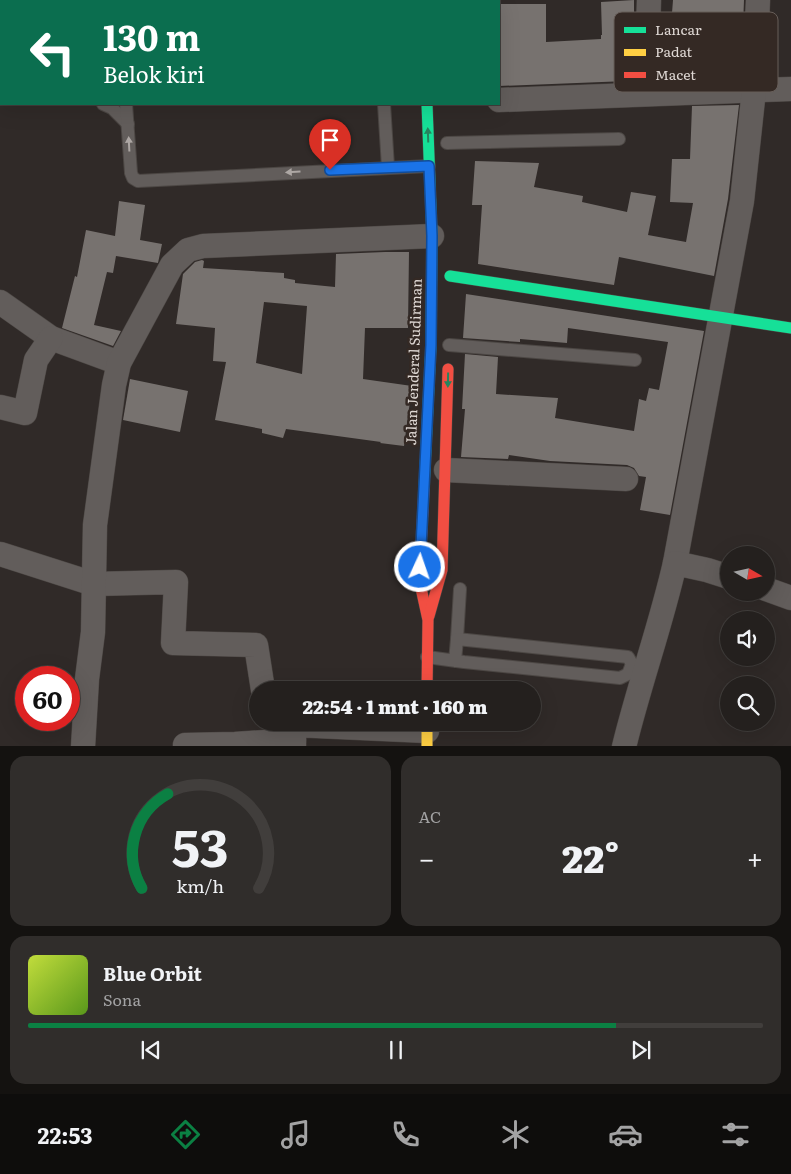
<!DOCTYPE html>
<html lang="id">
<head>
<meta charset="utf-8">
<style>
	:root { --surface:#24201e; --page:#302d2b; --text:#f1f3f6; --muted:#a3a3a4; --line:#413e3c; --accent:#0b8043 }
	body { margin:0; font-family:Literata,serif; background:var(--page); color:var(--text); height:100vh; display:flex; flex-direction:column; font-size:19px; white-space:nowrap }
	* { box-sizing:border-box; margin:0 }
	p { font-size:16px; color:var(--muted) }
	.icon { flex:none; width:28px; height:28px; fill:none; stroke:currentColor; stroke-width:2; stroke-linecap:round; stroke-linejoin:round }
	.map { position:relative; height:746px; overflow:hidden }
	.panel { display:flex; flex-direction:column; gap:10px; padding:10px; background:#141210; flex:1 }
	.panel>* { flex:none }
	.top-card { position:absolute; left:0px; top:0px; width:500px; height:105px; box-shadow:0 5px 20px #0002,0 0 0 1px var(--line); background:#0b6e4f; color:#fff; overflow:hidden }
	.needle { width:32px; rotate:99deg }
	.controls { position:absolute; left:720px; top:546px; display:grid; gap:10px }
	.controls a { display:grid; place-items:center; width:55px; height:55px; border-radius:50%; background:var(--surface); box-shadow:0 5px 20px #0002,0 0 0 1px var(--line); font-size:25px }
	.speed { position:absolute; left:15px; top:666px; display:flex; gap:10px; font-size:25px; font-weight:700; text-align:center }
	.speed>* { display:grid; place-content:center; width:65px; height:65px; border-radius:50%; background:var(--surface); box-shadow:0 5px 20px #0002,0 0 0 1px var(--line); line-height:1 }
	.speed .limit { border:8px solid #d22; background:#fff; color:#111 }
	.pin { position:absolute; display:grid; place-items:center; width:42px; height:42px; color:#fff; margin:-51px -21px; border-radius:50% 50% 50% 0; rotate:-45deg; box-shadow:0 0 5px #0007 }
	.pin .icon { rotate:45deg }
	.me { position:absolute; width:55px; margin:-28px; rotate:3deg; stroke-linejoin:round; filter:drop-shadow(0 0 4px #0008) }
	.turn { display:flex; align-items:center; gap:18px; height:105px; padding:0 20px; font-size:22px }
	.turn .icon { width:65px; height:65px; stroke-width:2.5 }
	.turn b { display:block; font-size:35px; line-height:42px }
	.big { font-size:38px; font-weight:800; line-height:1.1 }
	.panel .tile { flex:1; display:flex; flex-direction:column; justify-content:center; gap:8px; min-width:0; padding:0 18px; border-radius:15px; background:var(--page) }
	.panel .dial { align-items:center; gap:0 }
	.dial svg { height:130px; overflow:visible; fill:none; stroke:var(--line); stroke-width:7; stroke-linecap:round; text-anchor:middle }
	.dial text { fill:var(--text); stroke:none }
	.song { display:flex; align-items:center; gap:15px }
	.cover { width:60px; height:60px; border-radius:8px; background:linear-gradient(135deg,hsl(70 70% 55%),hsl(90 70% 35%)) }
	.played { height:5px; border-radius:2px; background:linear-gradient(90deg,var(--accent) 80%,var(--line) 80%) }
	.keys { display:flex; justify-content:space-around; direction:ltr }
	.heat { display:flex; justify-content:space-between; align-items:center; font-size:28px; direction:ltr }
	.panel .tiles { flex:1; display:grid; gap:10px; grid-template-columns:1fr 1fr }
	.tile:last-child { grid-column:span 2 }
	.trip { position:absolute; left:249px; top:681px; width:292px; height:50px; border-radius:25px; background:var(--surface); box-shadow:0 5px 20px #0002,0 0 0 1px var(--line); font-weight:800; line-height:50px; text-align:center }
	.menu { display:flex; height:80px; justify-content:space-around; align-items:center; background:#0e0d0c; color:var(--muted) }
	.menu .icon { width:35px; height:35px }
	.menu .selected { color:var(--accent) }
	.menu b { font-size:22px; color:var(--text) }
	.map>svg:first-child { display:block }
</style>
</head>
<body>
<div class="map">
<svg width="791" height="747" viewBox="0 0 791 747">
	<rect width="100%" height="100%" fill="#302a28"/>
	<g fill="#77726f" fill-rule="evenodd">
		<path d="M634 0V29L625 30 627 81 499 86V4H546V42L601 39V35H602L601 2Z"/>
		<path d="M673 0H744L741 77 730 78V57H695L696 28 671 26Z"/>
		<path d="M739 105 728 199 714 276 619 257 614 285 478 264 482 205H472L475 161 539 163 534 187 583 196 582 202 627 212 631 192 656 196 648 235 686 242 693 203 670 202 672 159H690L692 106Z"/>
		<path d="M119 201 145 205 140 240 162 244 158 263 116 256 113 273 107 272 94 325 121 331 113 346 62 328 75 276 77 277 86 230 115 236Z"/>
		<path d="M385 252H409L408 328H365L363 379 412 386 404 446 380 443 381 442 286 429 283 438 262 433V429L215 420 226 362 213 361 215 328 176 324 183 274 195 262 202 260 204 261 203 268 284 273V278L295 280V283L335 287 336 254ZM264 302 307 306 302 374 256 363Z"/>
		<path d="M466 294 704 331 670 515 640 510 646 477 639 476 634 468 627 465 550 461 509 455 508 459 461 457 465 409H462L465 354 498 357 496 394 558 398 555 418 634 431 639 399 646 401 649 388 659 390 668 342 568 328 567 343 520 339V342L463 338Z"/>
		<path d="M130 379 188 391 180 432 123 420Z"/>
	</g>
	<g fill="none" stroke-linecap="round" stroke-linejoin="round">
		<g stroke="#4c4744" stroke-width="14">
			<g id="lane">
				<path d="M121 0V1"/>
				<path d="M378 0V1"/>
				<path d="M103 104 112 108 128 124"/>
				<path d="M126 104 131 173 133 178 138 181 429 166"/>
				<path d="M384 104 388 167"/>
				<path d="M447 143 619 139"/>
				<path d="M449 345 635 360"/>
				<path d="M457 639 460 589"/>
				<path d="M427 657 464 662 620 678 628 674 632 664 628 657 457 639 455 661"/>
			</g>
		</g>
		<g stroke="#4c4744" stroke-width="25">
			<g id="street">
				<path d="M0 84 1 85"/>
				<path d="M646 94 649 0"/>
				<path d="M499 100 791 89"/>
				<path d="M0 302 51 338 119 363"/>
				<path d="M0 407 25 413 36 360 51 338"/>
				<path d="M446 470 626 479"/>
				<path d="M0 554 94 584 176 582 173 643 256 645 263 690"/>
				<path d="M675 563 742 201 754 90 758 0"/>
				<path d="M766 589 791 598"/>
				<path d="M83 747 87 679 93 632 95 525 114 385 119 363 172 265 188 250 203 246 432 236"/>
				<path d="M185 747V745L235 744 294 740"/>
				<path d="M294 747V725L427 731"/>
				<path d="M624 747C639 685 661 625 675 563L707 570 729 577"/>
			</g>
		</g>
		<g stroke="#4c4744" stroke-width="12">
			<g id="fast">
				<path d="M450 276 791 328"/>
				<path d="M424 489 431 345 432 236 427 104"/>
			</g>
		</g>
		<g stroke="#4c4744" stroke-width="12">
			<path id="slow" d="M427 722V747"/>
		</g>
		<g stroke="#4c4744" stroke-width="12">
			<g id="jam">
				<path d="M440 0V1"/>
				<path d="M424 489 420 567 421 588 428 620 427 690"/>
				<path d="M429 616 442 570 448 369"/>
			</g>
		</g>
		<use href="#lane" stroke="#625d5b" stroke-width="12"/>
		<use href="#street" stroke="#625d5b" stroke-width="24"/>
		<use href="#fast" stroke="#16e098" stroke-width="11"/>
		<use href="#slow" stroke="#ffcf43" stroke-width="11"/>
		<use href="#jam" stroke="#f24e42" stroke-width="11"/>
	</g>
	<defs><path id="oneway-solid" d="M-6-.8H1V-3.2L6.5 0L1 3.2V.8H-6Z" transform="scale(1.25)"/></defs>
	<g fill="#25845e">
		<use href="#oneway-solid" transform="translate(428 135) rotate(-92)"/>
		<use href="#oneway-solid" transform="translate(448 380) rotate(91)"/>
	</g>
	<g fill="#ada7a4">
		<use href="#oneway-solid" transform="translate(129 144) rotate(-93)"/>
		<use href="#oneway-solid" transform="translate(293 172) rotate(177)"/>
	</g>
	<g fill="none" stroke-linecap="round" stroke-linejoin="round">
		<g stroke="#114b97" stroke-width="12">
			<path id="route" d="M330 170 429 166 432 236 431 345 420 567"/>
		</g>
		<use href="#route" stroke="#1a73e8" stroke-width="9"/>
	</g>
	<g text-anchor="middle" stroke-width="5" stroke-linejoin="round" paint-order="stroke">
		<g font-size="14" fill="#dfd8d4" stroke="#342924">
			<text transform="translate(414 362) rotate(-88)" y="5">Jalan Jenderal Sudirman</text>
		</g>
	</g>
	<rect x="614" y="12" width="164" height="80" rx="8" fill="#342924" stroke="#675e59" stroke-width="1"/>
	<rect x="624" y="27" width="22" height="6" fill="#16e098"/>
	<rect x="624" y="49" width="22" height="7" fill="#ffcf43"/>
	<rect x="624" y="72" width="22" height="6" fill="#f24e42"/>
	<g font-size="14" fill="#dfd8d4">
		<text x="655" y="35">Lancar</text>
		<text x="655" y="57">Padat</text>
		<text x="655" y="80">Macet</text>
	</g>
</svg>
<div class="controls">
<a><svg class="needle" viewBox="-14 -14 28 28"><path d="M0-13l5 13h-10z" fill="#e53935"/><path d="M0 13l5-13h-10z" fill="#a3a3a4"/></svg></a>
<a><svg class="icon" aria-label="sound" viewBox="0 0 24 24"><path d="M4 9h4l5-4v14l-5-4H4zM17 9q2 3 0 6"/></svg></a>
<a><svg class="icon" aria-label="search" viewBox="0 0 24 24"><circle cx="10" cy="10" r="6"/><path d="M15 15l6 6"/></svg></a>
</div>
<div class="speed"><div class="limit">60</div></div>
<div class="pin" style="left:330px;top:170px;background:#d93025"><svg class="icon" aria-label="arrive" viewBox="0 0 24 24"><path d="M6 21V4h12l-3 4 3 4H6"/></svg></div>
<svg class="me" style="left:420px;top:567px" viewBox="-20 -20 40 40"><circle r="17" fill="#1a73e8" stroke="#fff" stroke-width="3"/><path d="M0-11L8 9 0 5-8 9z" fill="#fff"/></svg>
<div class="trip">22:54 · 1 mnt · 160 m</div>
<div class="top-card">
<div class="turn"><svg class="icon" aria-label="left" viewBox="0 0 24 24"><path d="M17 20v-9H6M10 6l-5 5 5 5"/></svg><div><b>130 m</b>Belok kiri</div></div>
</div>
</div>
<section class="panel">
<div class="tiles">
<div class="tile dial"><svg viewBox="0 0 100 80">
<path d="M14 69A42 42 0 1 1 86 69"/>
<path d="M14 69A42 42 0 0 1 30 11" stroke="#0b8043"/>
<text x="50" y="56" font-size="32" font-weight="700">53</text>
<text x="50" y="72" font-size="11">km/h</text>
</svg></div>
<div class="tile"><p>AC</p>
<div class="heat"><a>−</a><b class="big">22°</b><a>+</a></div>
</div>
<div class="tile">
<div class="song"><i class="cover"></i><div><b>Blue Orbit</b><p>Sona</p></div></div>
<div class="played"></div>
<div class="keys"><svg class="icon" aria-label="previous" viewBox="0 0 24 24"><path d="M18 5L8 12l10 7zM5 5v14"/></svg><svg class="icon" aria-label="pause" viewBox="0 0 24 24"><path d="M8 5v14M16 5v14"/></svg><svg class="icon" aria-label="next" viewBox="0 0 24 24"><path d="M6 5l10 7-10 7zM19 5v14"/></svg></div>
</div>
</div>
</section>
<nav class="menu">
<b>22:53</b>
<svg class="icon selected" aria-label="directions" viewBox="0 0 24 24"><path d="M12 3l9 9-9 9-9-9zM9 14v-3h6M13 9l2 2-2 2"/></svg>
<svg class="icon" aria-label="music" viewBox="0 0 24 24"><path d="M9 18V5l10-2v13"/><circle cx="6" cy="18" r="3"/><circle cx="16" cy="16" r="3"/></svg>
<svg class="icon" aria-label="phone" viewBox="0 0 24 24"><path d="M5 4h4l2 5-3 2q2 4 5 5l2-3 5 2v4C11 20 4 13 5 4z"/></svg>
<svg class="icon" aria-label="climate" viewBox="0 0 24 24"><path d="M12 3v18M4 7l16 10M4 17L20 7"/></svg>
<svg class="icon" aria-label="car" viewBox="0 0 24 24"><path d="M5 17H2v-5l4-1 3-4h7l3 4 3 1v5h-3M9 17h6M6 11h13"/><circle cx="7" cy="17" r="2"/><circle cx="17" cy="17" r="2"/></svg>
<svg class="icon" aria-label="filters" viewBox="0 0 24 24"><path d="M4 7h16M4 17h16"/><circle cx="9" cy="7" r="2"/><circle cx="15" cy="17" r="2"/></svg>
</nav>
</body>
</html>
